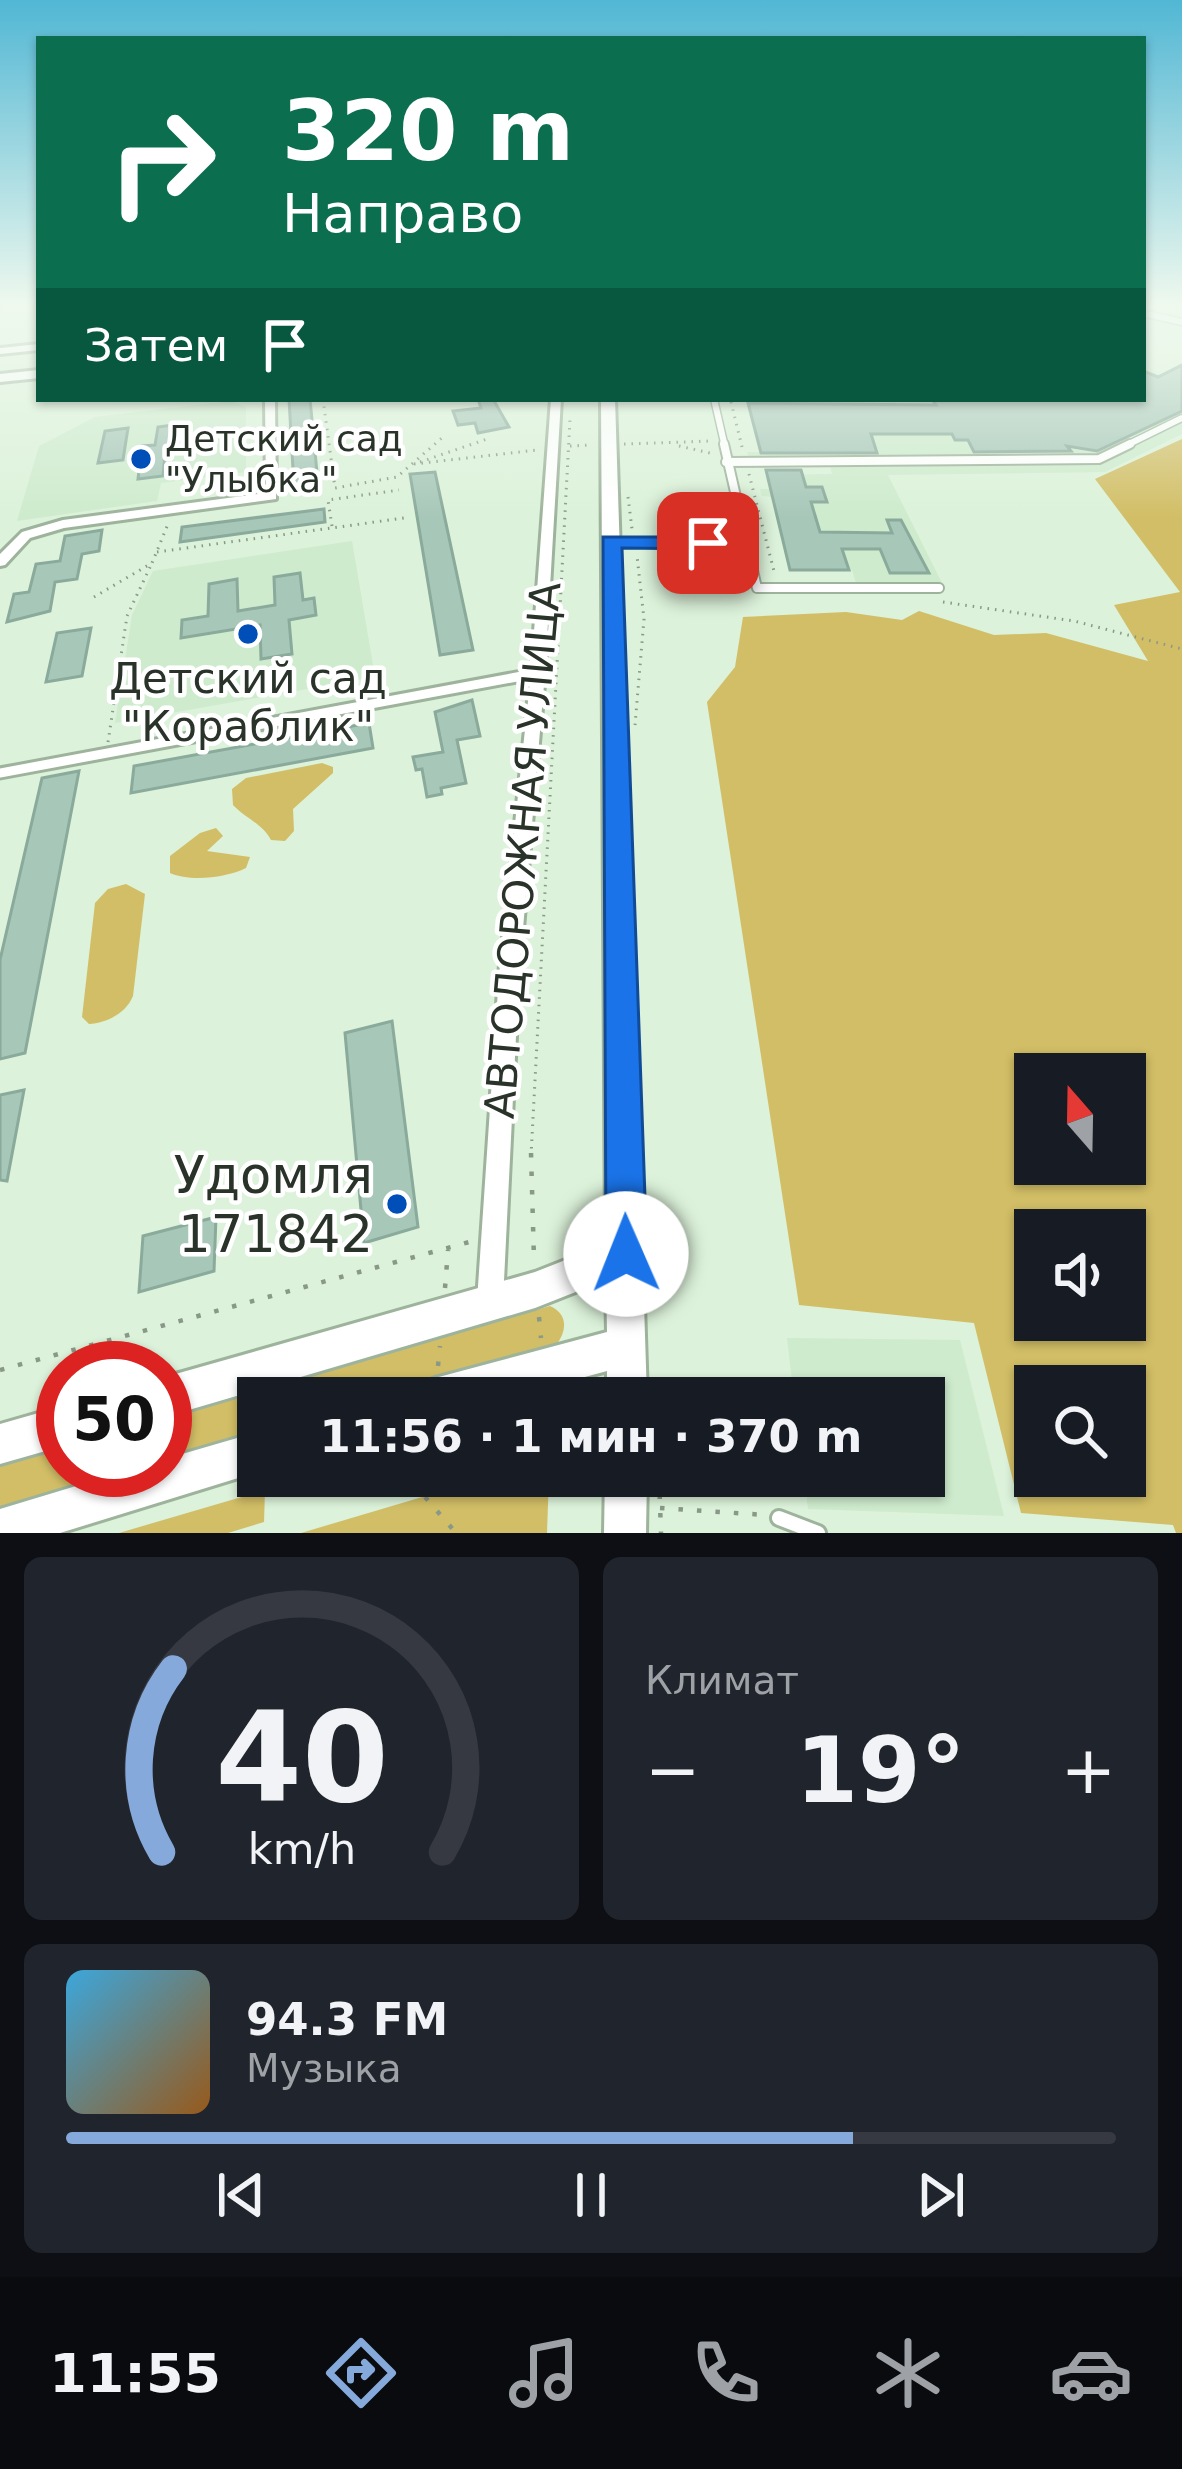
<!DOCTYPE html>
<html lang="ru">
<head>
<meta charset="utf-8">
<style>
	:root { --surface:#171b24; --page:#20242c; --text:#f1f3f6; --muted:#9ea1a6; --line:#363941; --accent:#85a9da }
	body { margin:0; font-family:"DejaVu Sans",sans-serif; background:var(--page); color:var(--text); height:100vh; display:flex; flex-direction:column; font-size:45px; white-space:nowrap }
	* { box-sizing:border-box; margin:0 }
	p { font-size:39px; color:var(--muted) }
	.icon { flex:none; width:66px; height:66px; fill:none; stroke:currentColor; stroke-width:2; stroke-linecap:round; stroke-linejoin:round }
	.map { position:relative; height:1533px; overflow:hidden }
	.details { display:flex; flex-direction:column; gap:24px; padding:24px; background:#0d0f14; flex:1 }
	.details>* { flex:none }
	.hud { position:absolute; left:36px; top:36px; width:1110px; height:366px; border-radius:0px; box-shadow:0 3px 9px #0004; background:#0b6e4f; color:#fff; overflow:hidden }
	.needle { width:78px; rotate:340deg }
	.fabs { position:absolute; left:1014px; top:1053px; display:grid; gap:24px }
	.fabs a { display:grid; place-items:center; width:132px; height:132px; border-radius:0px; background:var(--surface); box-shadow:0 3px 9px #0004; font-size:60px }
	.speed { position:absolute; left:36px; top:1341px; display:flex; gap:24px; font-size:60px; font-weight:700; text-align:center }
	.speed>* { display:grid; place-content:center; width:156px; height:156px; border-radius:50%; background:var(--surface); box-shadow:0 3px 9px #0004; line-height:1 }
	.speed .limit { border:18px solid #d22; background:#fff; color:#111 }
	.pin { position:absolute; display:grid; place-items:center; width:102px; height:102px; color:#fff; margin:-51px; border-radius:24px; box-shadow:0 6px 18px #0006 }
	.me { position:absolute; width:132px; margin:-66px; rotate:359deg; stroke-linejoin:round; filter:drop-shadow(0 0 9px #0008) }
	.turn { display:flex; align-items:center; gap:42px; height:252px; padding:0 48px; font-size:54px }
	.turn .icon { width:156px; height:156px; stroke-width:2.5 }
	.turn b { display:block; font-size:84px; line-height:102px }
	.then { display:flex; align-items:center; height:114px; padding:0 48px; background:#0003; gap:24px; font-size:45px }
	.big { font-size:90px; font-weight:600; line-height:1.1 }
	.details .widget { flex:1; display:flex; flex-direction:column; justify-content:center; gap:18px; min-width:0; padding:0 42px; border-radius:18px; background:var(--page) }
	.details .dial { align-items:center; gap:0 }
	.dial svg { height:312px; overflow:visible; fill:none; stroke:var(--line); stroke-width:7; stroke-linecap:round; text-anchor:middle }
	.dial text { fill:var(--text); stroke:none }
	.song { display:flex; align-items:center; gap:36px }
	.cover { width:144px; height:144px; border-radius:18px; background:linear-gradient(135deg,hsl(200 70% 55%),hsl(30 70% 35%)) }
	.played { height:12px; border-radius:6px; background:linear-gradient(90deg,var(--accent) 75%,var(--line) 75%) }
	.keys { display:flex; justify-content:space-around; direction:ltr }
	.heat { display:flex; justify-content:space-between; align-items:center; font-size:66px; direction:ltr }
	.details .tiles { flex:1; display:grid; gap:24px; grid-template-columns:1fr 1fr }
	.widget:last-child { grid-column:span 2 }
	.trip { position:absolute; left:237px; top:1377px; width:708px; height:120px; border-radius:0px; background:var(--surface); box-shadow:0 3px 9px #0004; font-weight:600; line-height:120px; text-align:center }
	.tab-bar { display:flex; height:192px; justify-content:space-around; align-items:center; background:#090b0e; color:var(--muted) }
	.tab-bar .icon { width:84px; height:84px }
	.tab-bar .on { color:var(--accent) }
	.tab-bar b { font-size:54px; color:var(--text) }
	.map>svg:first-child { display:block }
</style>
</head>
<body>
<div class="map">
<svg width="1182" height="1533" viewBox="0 0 1182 1533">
	<rect width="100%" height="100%" fill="#dcf2da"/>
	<g fill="#ceebcd">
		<path d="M1143 369 1182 383V434L1105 472 888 475 942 583H856L852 570H790L773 497 762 496 760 489H771L768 475 832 474 830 466 882 464 749 459 747 452H761L747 399H1143Z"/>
		<path d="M231 401 246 407V472L161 483 157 501 17 521 39 446 95 417Z"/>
		<path d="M352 541 375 677 115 723 132 615 153 571Z"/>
		<path d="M787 1338 960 1340 1004 1516 808 1509 804 1476H924V1398H794Z"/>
	</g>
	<g fill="#d2be66" fill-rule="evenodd">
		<path d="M1182 439V1533H1176L1173 1525 1021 1513 974 1323 799 1305 707 702 735 667 743 617 846 612 902 620 919 611 994 635 1046 633 1148 661 1114 605 1180 592 1095 479ZM1125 1074V1164H1035V1074ZM1125 1230V1320H1035V1230ZM1125 1386V1476H1035V1386Z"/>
		<path d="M322 763 333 767V773L293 809 294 831 285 841 271 840C262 823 246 819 233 805L232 789 246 778Z"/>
		<path d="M216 828 223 836 207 851 250 857 246 868C226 878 190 882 170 873V856L200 833Z"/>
		<path d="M126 884 145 894 133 996C126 1013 107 1023 89 1024L82 1017 95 903 108 889Z"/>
		<path d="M550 1306C568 1314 567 1330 557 1344L543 1351 385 1398H258V1436L165 1463V1416Z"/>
		<path d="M63 1447V1470H143L0 1512V1465Z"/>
		<path d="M493 1476H549L547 1533H301Z"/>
		<path d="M265 1490 264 1522 228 1533H119Z"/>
	</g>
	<g fill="#a7c7b9" stroke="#8aaa9c" stroke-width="3">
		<path d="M1182 365V411L1097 451 1067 446 1071 451 974 452 968 440H955L952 434H871L877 453H761L748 403 936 405 932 399H1143V371L1158 377Z"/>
		<path d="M289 399H310L318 483 294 487Z"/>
		<path d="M478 399H493L509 427 478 433 475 423 458 425 453 411 481 408Z"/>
		<path d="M180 424 178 453 165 454 163 476 138 479 142 446 155 445 158 427Z"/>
		<path d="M128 428 123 460 98 463 105 431Z"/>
		<path d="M766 470H801L806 487H822L827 502H811L820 532 892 533 887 520H901L929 573H890L880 549H842L849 570H790Z"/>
		<path d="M435 472 473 650 440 655 410 474Z"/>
		<path d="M324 509 325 522 180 542 182 527Z"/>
		<path d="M102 530 99 551 82 554 77 579 55 582 50 611 7 622 14 594 29 592 36 564 60 561 65 536Z"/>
		<path d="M300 573 303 600 314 598 316 615 289 620 292 654 261 659 260 625 181 638 182 620 208 616 209 584 237 579 238 611 275 605 274 577Z"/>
		<path d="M91 628 82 676 46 682 57 633Z"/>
		<path d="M472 700 480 736 457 740 466 783 441 788 442 794 427 797 422 769 416 770 413 757 443 752 435 712Z"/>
		<path d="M369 723 373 748 131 793 134 766Z"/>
		<path d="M79 771 25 1053 0 1059V960L42 778Z"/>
		<path d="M392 1021 418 1227 364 1243 345 1033Z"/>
		<path d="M24 1090 7 1181 0 1180V1095Z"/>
		<path d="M216 1217 214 1271 139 1292 143 1236Z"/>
	</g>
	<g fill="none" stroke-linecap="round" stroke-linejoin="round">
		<g stroke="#9eb39c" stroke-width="9">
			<g id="lane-far3">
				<path d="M1143 313 1182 322"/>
				<path d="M714 399 725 447"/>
				<path d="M1123 447 1182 418"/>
			</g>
		</g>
		<g stroke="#9eb39c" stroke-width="12">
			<g id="lane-far2">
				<path d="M724 444 757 588H939"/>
				<path d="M726 462 1099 459 1130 444"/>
				<path d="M611 542 745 543"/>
			</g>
		</g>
		<g stroke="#9eb39c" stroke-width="15">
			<path id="lane-far1" d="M0 773 538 673"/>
		</g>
		<g stroke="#9eb39c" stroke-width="20">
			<path id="lane" d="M779 1518 818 1533"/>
		</g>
		<g stroke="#9eb39c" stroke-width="6">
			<g id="street">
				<path d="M0 304H5L0 307Z"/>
				<path d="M39 344V350L0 354V348Z"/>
				<path d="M265 399H275L276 499 64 528 30 538 5 565 0 566V554L22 532 63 520 266 493Z"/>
				<path d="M551 399H561L545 673 519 975 503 1301 499 1310 490 1314 481 1310 477 1301 499 975 531 673Z"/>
			</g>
		</g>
		<g stroke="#9eb39c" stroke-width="6">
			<g id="secondary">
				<path d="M39 370V378L0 382V374Z"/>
				<path d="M601 399H615L647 1398H607V1371L507 1398H415L421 1384 435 1378 607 1332 606 1280 535 1308 165 1417V1377L535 1272 606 1244Z"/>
				<path d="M63 1406V1446L0 1464V1424Z"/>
				<path d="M258 1432V1472L60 1533H0V1509L129 1470H165V1459Z"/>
				<path d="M605 1476H647L646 1533H604Z"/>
			</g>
		</g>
		<g stroke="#899987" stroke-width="3" stroke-dasharray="1.5 6" stroke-linecap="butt">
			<path d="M323 399 335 488 397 477 443 437"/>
			<path d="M731 402 742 447"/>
			<path d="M286 439 325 434"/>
			<path d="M624 444 711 441"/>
			<path d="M570 446 591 445"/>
			<path d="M679 446 710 453"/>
			<path d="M420 462 490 438"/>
			<path d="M414 464 537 450"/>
			<path d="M749 474 775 575"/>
			<path d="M628 497 632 529"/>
			<path d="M332 526 328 500 399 490"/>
			<path d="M157 552 404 518"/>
			<path d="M94 597 152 563 168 524"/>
			<path d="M943 602 1074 621 1182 649"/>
			<path d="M635 725 644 619 637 556"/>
			<path d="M108 742 127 616 152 563"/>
			<path d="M531 1156 570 419"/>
		</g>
		<g stroke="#899987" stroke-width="4.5" stroke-dasharray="4.5 14" stroke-linecap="butt">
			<path d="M531 1153 534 1260"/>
			<path d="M445 1288 448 1250"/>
			<path d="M539 1317 541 1338"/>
			<path d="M438 1366 440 1346"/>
			<path d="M0 1370 473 1241"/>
			<path d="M659 1476 661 1533"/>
			<path d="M413 1483 456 1533"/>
			<path d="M660 1508 766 1515"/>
		</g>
		<use href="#lane-far3" stroke="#fff" stroke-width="6"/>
		<use href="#lane-far2" stroke="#fff" stroke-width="8"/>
		<use href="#lane-far1" stroke="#fff" stroke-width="9"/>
		<use href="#lane" stroke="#fff" stroke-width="14"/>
		<use href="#street" fill="#fff" fill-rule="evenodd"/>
		<use href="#secondary" fill="#fff" fill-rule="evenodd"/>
	</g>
	<linearGradient id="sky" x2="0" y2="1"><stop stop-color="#51b7d4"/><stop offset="0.59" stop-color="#eff9ee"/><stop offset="1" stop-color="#eff9ee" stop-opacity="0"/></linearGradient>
	<rect width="1182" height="518" fill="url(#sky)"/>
	<path fill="#1a73e8" stroke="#114b97" stroke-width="3" d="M603 537H708L718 543 708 549 622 548 647 1254 641 1268 626 1274 612 1268 606 1254Z"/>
	<g fill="#004fb8" stroke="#fff" stroke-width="4.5">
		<circle cx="141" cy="459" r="12"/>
		<circle cx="248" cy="634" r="12"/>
		<circle cx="397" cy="1204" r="12"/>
	</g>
	<g text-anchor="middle" stroke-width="9" stroke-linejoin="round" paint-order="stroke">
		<g font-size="36" fill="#2a3329" stroke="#fff" text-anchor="start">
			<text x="165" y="451">Детский сад<tspan x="165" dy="41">"Улыбка"</tspan></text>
		</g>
		<g font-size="42" fill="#2a3329" stroke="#fff">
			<text x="248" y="693">Детский сад<tspan x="248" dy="48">"Кораблик"</tspan></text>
		</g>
		<g font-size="42" fill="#2a3329" stroke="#fff">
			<text transform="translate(522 850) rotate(-85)" y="15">АВТОДОРОЖНАЯ УЛИЦА</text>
		</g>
		<g font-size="51" fill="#2a3329" stroke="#fff" text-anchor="end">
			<text x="373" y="1193">Удомля<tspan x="373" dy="59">171842</tspan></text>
		</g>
	</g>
</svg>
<div class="fabs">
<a><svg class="needle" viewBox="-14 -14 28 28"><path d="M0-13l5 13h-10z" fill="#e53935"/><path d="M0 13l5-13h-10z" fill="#9ea1a6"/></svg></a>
<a><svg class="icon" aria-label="sound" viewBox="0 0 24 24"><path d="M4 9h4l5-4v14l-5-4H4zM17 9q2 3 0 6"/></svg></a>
<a><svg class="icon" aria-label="search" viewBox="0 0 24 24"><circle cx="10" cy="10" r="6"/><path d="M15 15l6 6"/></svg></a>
</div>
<div class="speed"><div class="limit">50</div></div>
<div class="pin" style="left:708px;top:543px;background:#d93025"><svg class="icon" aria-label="arrive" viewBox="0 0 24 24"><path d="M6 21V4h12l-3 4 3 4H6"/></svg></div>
<svg class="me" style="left:626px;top:1254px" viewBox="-20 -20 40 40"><circle r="19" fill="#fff"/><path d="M0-13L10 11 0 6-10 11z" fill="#1a73e8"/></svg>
<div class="trip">11:56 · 1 мин · 370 m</div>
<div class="hud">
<div class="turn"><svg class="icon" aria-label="right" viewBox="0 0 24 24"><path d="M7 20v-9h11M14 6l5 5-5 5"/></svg><div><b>320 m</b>Направо</div></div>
<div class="then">Затем<svg class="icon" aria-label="arrive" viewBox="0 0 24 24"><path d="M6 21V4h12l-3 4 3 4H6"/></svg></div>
</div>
</div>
<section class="details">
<div class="tiles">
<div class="widget dial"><svg viewBox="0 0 100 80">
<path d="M14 69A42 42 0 1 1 86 69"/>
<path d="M14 69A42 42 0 0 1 17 22" stroke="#85a9da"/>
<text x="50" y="56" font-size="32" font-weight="700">40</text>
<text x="50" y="72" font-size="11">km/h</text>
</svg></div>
<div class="widget"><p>Климат</p>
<div class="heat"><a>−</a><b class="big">19°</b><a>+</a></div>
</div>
<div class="widget">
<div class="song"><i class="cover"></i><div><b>94.3 FM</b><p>Музыка</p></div></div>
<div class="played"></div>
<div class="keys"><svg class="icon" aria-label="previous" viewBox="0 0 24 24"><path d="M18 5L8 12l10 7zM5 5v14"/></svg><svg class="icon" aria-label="pause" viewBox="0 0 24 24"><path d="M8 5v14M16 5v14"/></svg><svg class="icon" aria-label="next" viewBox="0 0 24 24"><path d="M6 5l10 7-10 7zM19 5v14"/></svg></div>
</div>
</div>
</section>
<nav class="tab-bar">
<b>11:55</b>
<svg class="icon on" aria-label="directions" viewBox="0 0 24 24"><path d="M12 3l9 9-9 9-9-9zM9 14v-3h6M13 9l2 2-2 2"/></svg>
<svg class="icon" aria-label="music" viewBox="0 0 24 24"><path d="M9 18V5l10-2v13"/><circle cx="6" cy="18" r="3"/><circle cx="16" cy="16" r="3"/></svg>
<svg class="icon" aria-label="phone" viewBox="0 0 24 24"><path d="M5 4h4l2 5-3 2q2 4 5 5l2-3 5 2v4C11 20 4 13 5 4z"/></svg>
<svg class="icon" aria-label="climate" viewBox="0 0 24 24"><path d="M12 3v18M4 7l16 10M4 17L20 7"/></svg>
<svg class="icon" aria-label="car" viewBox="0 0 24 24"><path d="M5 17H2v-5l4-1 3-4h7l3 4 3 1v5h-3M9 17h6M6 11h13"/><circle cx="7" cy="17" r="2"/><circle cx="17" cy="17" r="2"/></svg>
</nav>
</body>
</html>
